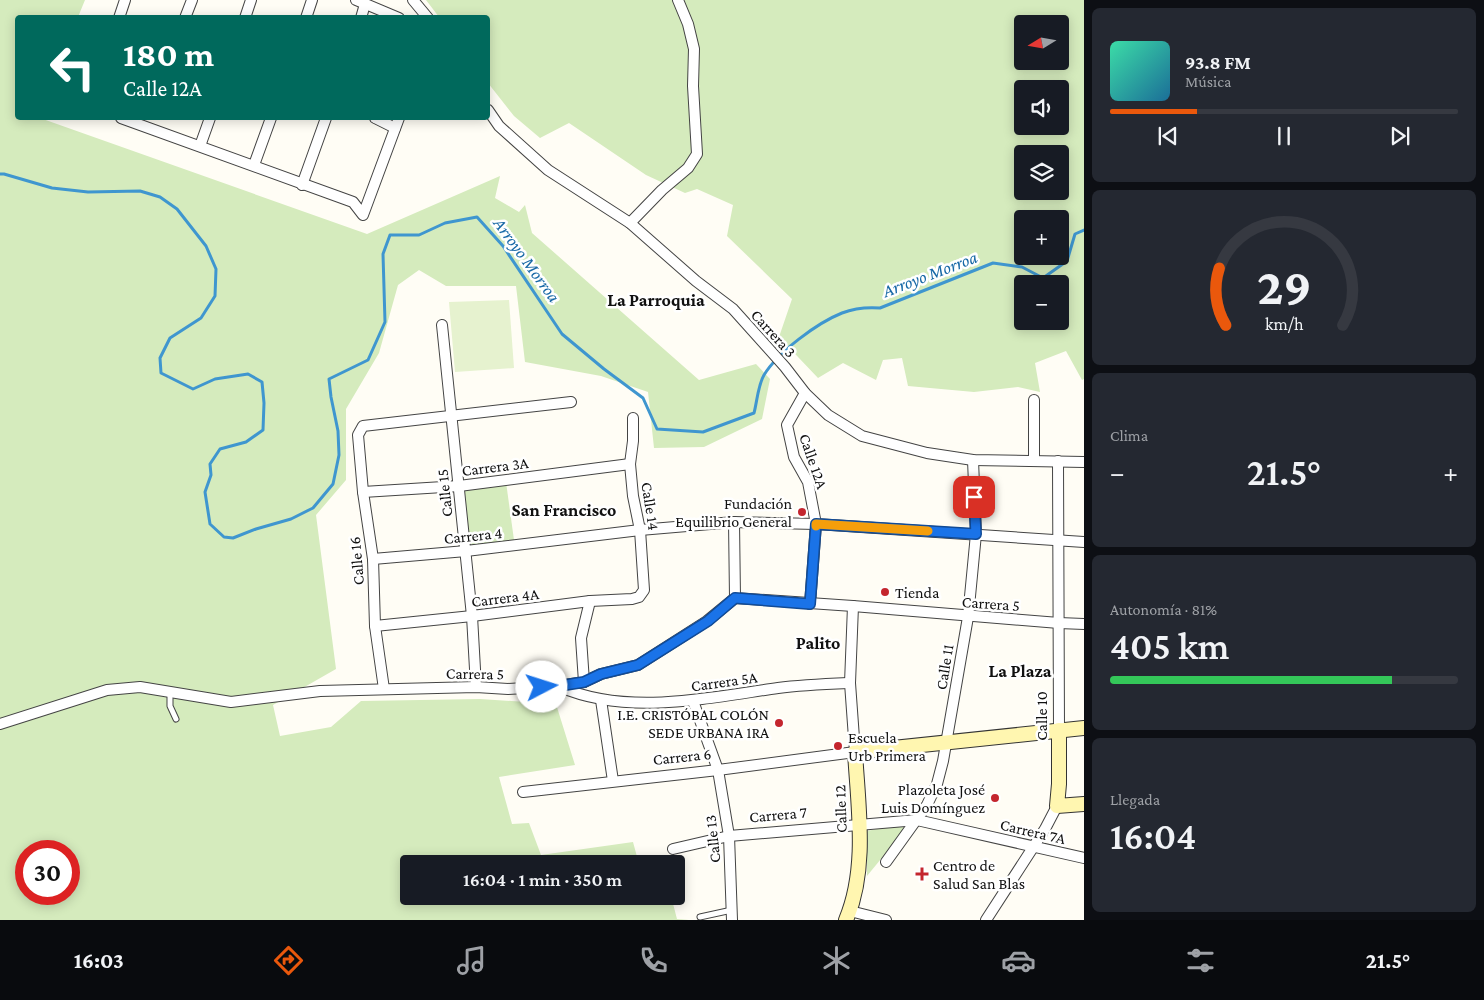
<!DOCTYPE html>
<html lang="es">
<head>
<meta charset="utf-8">
<style>
	:root { --surface:#171b24; --page:#242831; --text:#f1f3f6; --muted:#9ea1a6; --line:#363941; --accent:#ea580c }
	body { margin:0; font-family:"Crimson Pro",serif; background:var(--page); color:var(--text); height:100vh; display:flex; flex-direction:column; font-size:19px; white-space:nowrap }
	* { box-sizing:border-box; margin:0 }
	p { font-size:16px; color:var(--muted) }
	.icon { flex:none; width:28px; height:28px; fill:none; stroke:currentColor; stroke-width:2; stroke-linecap:round; stroke-linejoin:round }
	.map { position:relative; flex:1; overflow:hidden }
	.sheet { display:flex; flex-direction:column; gap:8px; padding:8px; background:#0d0f14; width:400px }
	.sheet>* { flex:none }
	.banner { position:absolute; left:15px; top:15px; width:475px; height:105px; border-radius:5px; box-shadow:0 2px 12px #0003; background:#00695c; color:#fff; overflow:hidden }
	.needle { width:32px; rotate:259deg }
	.buttons { position:absolute; left:1014px; top:15px; display:grid; gap:10px }
	.buttons a { display:grid; place-items:center; width:55px; height:55px; border-radius:5px; background:var(--surface); box-shadow:0 2px 12px #0003; font-size:25px }
	.speed { position:absolute; left:15px; top:840px; display:flex; gap:10px; font-size:25px; font-weight:700; text-align:center }
	.speed>* { display:grid; place-content:center; width:65px; height:65px; border-radius:50%; background:var(--surface); box-shadow:0 2px 12px #0003; line-height:1 }
	.speed .limit { border:8px solid #d22; background:#fff; color:#111 }
	.pin { position:absolute; display:grid; place-items:center; width:42px; height:42px; color:#fff; margin:-21px; border-radius:10px; box-shadow:0 2px 8px #0006 }
	.me { position:absolute; width:55px; margin:-28px; rotate:85deg; stroke-linejoin:round; filter:drop-shadow(0 0 4px #0008) }
	.turn { display:flex; align-items:center; gap:18px; height:105px; padding:0 25px; font-size:22px }
	.turn .icon { width:65px; height:65px; stroke-width:2.5 }
	.turn b { display:block; font-size:35px; line-height:42px }
	.big { font-size:38px; font-weight:600; line-height:1.1 }
	.sheet .widget { flex:1; display:flex; flex-direction:column; justify-content:center; gap:8px; min-width:0; padding:0 18px; border-radius:8px; background:var(--page) }
	.sheet .dial { align-items:center; gap:0 }
	.dial svg { height:130px; overflow:visible; fill:none; stroke:var(--line); stroke-width:7; stroke-linecap:round; text-anchor:middle }
	.dial text { fill:var(--text); stroke:none }
	.song { display:flex; align-items:center; gap:15px }
	.cover { width:60px; height:60px; border-radius:8px; background:linear-gradient(135deg,hsl(160 70% 55%),hsl(200 70% 35%)) }
	.played { height:5px; border-radius:2px; background:linear-gradient(90deg,var(--accent) 25%,var(--line) 25%) }
	.keys { display:flex; justify-content:space-around; direction:ltr }
	.heat { display:flex; justify-content:space-between; align-items:center; font-size:28px; direction:ltr }
	.charge { height:8px; border-radius:4px; background:linear-gradient(90deg,#34c759 81%,var(--line) 0) }
	.trip { position:absolute; left:400px; top:855px; width:285px; height:50px; border-radius:5px; background:var(--surface); box-shadow:0 2px 12px #0003; font-weight:600; line-height:50px; text-align:center }
	.dock { display:flex; height:80px; justify-content:space-around; align-items:center; background:#090b0e; color:var(--muted) }
	.dock .icon { width:35px; height:35px }
	.dock .active { color:var(--accent) }
	.dock b { font-size:22px; color:var(--text) }
	main { display:flex; flex:1; min-height:0 }
	.map>svg:first-child { display:block }
</style>
</head>
<body>
<main>
<div class="map">
<svg width="1084" height="920" viewBox="0 0 1084 920">
	<rect width="100%" height="100%" fill="#fffdf5"/>
	<g fill="#d5ebbd" fill-rule="evenodd">
		<path d="M0 0H85L78 17 18 18V118H40L367 234 500 176 495 198 519 212 525 205 532 233 699 380 756 364 770 379 762 419 704 447 654 448 648 392 601 376 525 362 516 286H446L419 270 398 285 379 353 346 409V480L316 515 336 669 273 705 280 736 331 727 361 701 480 699 556 704 575 765 499 777 512 824 529 823 541 855 633 842 639 864H409V896H671L677 919 689 920H0ZM26 851H69V894H26Z"/>
		<path d="M426 0H1084V379L1082 380 1066 351 1035 363 1040 392 1018 387 974 392 908 386 902 358 883 360 876 380 843 363 818 378 779 337 792 299 727 236 733 205 697 189 685 193 646 175 569 123 540 138 514 116 488 83V18L439 17ZM1022 24H1060V61H1022ZM1022 89H1060V126H1022ZM1022 154H1060V191H1022ZM1022 219H1060V256H1022ZM1022 284H1060V321H1022Z"/>
		<path d="M506 482 514 540 470 546 464 487Z"/>
		<path d="M907 823V827L867 876V831Z"/>
	</g>
	<path fill="#e6f2cf" d="M509 300 514 368 455 372 449 302Z"/>
	<g fill="none" stroke-linecap="round" stroke-linejoin="round">
		<path stroke="#3f96cf" stroke-width="3" d="M0 174H4L52 188 88 192 140 191 160 197 177 209 206 246 216 269 215 296 201 318 170 338 160 358 161 373 193 389 215 379 248 374 262 382 264 403 263 430 246 442 220 449 210 464 211 475 205 492 210 524 224 537 233 538 256 529 291 519 313 508 333 484 339 455 338 431 331 397 329 379 368 360 385 322 383 254 390 235H419L445 223 477 217 503 246 562 334 604 369 643 398 657 429 703 432 754 413C757 402 758 385 764 375 778 352 817 323 842 313 855 308 867 307 880 308L993 263 1022 267 1043 278 1067 261 1075 234 1084 230"/>
		<g stroke="#444" stroke-width="7">
			<g id="lane">
				<path d="M170 693V706L176 719"/>
				<path d="M700 917 732 910"/>
			</g>
		</g>
		<g stroke="#444" stroke-width="12">
			<g id="street">
				<path d="M356 0 399 18"/>
				<path d="M413 0 428 18"/>
				<path d="M119 18 125 0"/>
				<path d="M185 18 192 0"/>
				<path d="M245 18 251 0"/>
				<path d="M306 18 312 0"/>
				<path d="M361 18 365 4"/>
				<path d="M488 110 499 126 548 170 630 223 696 281 733 309 785 367 805 393 828 415 862 436 927 453 973 460 1084 462"/>
				<path d="M121 118 353 202 363 215 399 118"/>
				<path d="M375 118 395 128"/>
				<path d="M200 146 210 118"/>
				<path d="M254 165 271 118"/>
				<path d="M302 185 326 118"/>
				<path d="M630 223 662 190 688 168 697 154 693 86 694 49 688 24 678 0"/>
				<path d="M442 325 472 616 476 687"/>
				<path d="M805 393 787 425 794 457 808 482 816 524 810 604"/>
				<path d="M1034 400V461"/>
				<path d="M1058 461 1059 730"/>
				<path d="M363 492 459 486 630 464"/>
				<path d="M734 522 735 598"/>
				<path d="M373 559 466 551 640 530 734 522 816 524 1084 542"/>
				<path d="M375 626 472 616 590 601 632 599 639 597 644 590 640 530 633 496 630 464 633 441V418"/>
				<path d="M584 682 581 638 590 601"/>
				<path d="M560 687C628 716 707 698 778 688 801 685 826 684 850 683"/>
				<path d="M384 689 375 626 373 559 363 492 358 435 363 426 571 402"/>
				<path d="M601 700 613 781"/>
				<path d="M693 701 718 770 729 836 732 920"/>
				<path d="M0 724 107 690 140 687 231 702 320 691 476 687 508 689 559 686 584 682 601 674 638 665 707 621 735 598 853 606 1059 623 1084 624"/>
				<path d="M523 792 718 770 855 752 850 683 853 606"/>
				<path d="M673 849 729 836 917 820 1084 858"/>
				<path d="M886 862 927 805 937 784 943 761 968 617 976 534 973 460"/>
				<path d="M850 911 886 920"/>
				<path d="M986 920 1045 829 1057 806"/>
			</g>
		</g>
		<g stroke="#333" stroke-width="16">
			<g id="secondary">
				<path d="M1059 730V784L1057 806 1084 804"/>
				<path d="M846 920C868 868 858 806 855 752L1084 728"/>
			</g>
		</g>
		<use href="#lane" stroke="#fff" stroke-width="5"/>
		<use href="#street" stroke="#fff" stroke-width="10"/>
		<use href="#secondary" stroke="#fff6b0" stroke-width="14"/>
	</g>
	<g fill="none" stroke-linecap="round" stroke-linejoin="round">
		<g stroke="#114b97" stroke-width="12">
			<path id="route" d="M542 687 559 686 584 682 601 674 638 665 708 621 735 598 810 604 816 524 976 534 974 497"/>
		</g>
		<use href="#route" stroke="#1a73e8" stroke-width="9"/>
		<path stroke="#f59e0b" stroke-width="9" d="M816 526V524L928 531"/>
	</g>
	<g fill="#c4262e" stroke="#fff" stroke-width="2">
		<circle cx="802" cy="512" r="5"/>
		<circle cx="885" cy="592" r="5"/>
		<circle cx="779" cy="723" r="5"/>
		<circle cx="838" cy="746" r="5"/>
		<circle cx="995" cy="798" r="5"/>
		<path d="M919.5 866.5h5v5h5v5h-5v5h-5v-5h-5v-5h5z"/>
	</g>
	<g text-anchor="middle" stroke-width="5" stroke-linejoin="round" paint-order="stroke">
		<g font-size="16" fill="#111" stroke="#fff">
			<text transform="translate(774 333) rotate(48)" y="6">Carrera 3</text>
			<text transform="translate(814 461) rotate(71)" y="6">Calle 12A</text>
			<text transform="translate(495 466) rotate(-7)" y="6">Carrera 3A</text>
			<text transform="translate(444 493) rotate(-96)" y="6">Calle 15</text>
			<text transform="translate(651 506) rotate(81)" y="6">Calle 14</text>
			<text transform="translate(473 535) rotate(-6)" y="6">Carrera 4</text>
			<text transform="translate(356 561) rotate(-95)" y="6">Calle 16</text>
			<text transform="translate(505 597) rotate(-7)" y="6">Carrera 4A</text>
			<text transform="translate(991 603) rotate(4)" y="6">Carrera 5</text>
			<text transform="translate(944 667) rotate(-81)" y="6">Calle 11</text>
			<text transform="translate(475 673) rotate(1)" y="6">Carrera 5</text>
			<text transform="translate(724 681) rotate(-8)" y="6">Carrera 5A</text>
			<text transform="translate(1041 716) rotate(-90)" y="6">Calle 10</text>
			<text transform="translate(682 756) rotate(-6)" y="6">Carrera 6</text>
			<text transform="translate(840 809) rotate(-92)" y="6">Calle 12</text>
			<text transform="translate(778 814) rotate(-5)" y="6">Carrera 7</text>
			<text transform="translate(1033 831) rotate(13)" y="6">Carrera 7A</text>
			<text transform="translate(712 839) rotate(-96)" y="6">Calle 13</text>
		</g>
		<g font-size="16" fill="#111" stroke="#fff" text-anchor="end">
			<text x="792" y="509">Fundación<tspan x="792" dy="18">Equilibrio General</tspan></text>
			<text x="895" y="598" text-anchor="start">Tienda</text>
			<text x="769" y="720">I.E. CRISTÓBAL COLÓN<tspan x="769" dy="18">SEDE URBANA 1RA</tspan></text>
			<text x="848" y="743" text-anchor="start">Escuela<tspan x="848" dy="18">Urb Primera</tspan></text>
			<text x="985" y="795">Plazoleta José<tspan x="985" dy="18">Luis Domínguez</tspan></text>
			<text x="933" y="871" text-anchor="start">Centro de<tspan x="933" dy="18">Salud San Blas</tspan></text>
		</g>
		<g font-size="18" font-style="italic" fill="#1768a6" stroke="#fff">
			<text transform="translate(527 260) rotate(54)" y="6">Arroyo Morroa</text>
			<text transform="translate(930 274) rotate(-21)" y="6">Arroyo Morroa</text>
		</g>
		<g font-size="18" font-weight="bold" fill="#111" stroke="#fff">
			<text x="656" y="306">La Parroquia</text>
			<text x="564" y="516">San Francisco</text>
			<text x="818" y="649">Palito</text>
			<text x="1020" y="677">La Plaza</text>
		</g>
	</g>
</svg>
<div class="buttons">
<a><svg class="needle" viewBox="-14 -14 28 28"><path d="M0-13l5 13h-10z" fill="#e53935"/><path d="M0 13l5-13h-10z" fill="#9ea1a6"/></svg></a>
<a><svg class="icon" aria-label="sound" viewBox="0 0 24 24"><path d="M4 9h4l5-4v14l-5-4H4zM17 9q2 3 0 6"/></svg></a>
<a><svg class="icon" aria-label="layers" viewBox="0 0 24 24"><path d="M12 4l9 5-9 5-9-5zM3 14l9 5 9-5"/></svg></a>
<a>+</a>
<a>−</a>
</div>
<div class="speed"><div class="limit">30</div></div>
<div class="pin" style="left:974px;top:497px;background:#d93025"><svg class="icon" aria-label="arrive" viewBox="0 0 24 24"><path d="M6 21V4h12l-3 4 3 4H6"/></svg></div>
<svg class="me" style="left:542px;top:687px" viewBox="-20 -20 40 40"><circle r="19" fill="#fff"/><path d="M0-13L10 11 0 6-10 11z" fill="#1a73e8"/></svg>
<div class="trip">16:04 · 1 min · 350 m</div>
<div class="banner">
<div class="turn"><svg class="icon" aria-label="left" viewBox="0 0 24 24"><path d="M17 20v-9H6M10 6l-5 5 5 5"/></svg><div><b>180 m</b>Calle 12A</div></div>
</div>
</div>
<section class="sheet">
<div class="widget">
<div class="song"><i class="cover"></i><div><b>93.8 FM</b><p>Música</p></div></div>
<div class="played"></div>
<div class="keys"><svg class="icon" aria-label="previous" viewBox="0 0 24 24"><path d="M18 5L8 12l10 7zM5 5v14"/></svg><svg class="icon" aria-label="pause" viewBox="0 0 24 24"><path d="M8 5v14M16 5v14"/></svg><svg class="icon" aria-label="next" viewBox="0 0 24 24"><path d="M6 5l10 7-10 7zM19 5v14"/></svg></div>
</div>
<div class="widget dial"><svg viewBox="0 0 100 80">
<path d="M14 69A42 42 0 1 1 86 69"/>
<path d="M14 69A42 42 0 0 1 10 34" stroke="#ea580c"/>
<text x="50" y="56" font-size="32" font-weight="700">29</text>
<text x="50" y="72" font-size="11">km/h</text>
</svg></div>
<div class="widget"><p>Clima</p>
<div class="heat"><a>−</a><b class="big">21.5°</b><a>+</a></div>
</div>
<div class="widget"><p>Autonomía · 81%</p><b class="big">405 km</b><div class="charge"></div></div>
<div class="widget"><p>Llegada</p><b class="big">16:04</b></div>
</section>
</main>
<nav class="dock">
<b>16:03</b>
<svg class="icon active" aria-label="directions" viewBox="0 0 24 24"><path d="M12 3l9 9-9 9-9-9zM9 14v-3h6M13 9l2 2-2 2"/></svg>
<svg class="icon" aria-label="music" viewBox="0 0 24 24"><path d="M9 18V5l10-2v13"/><circle cx="6" cy="18" r="3"/><circle cx="16" cy="16" r="3"/></svg>
<svg class="icon" aria-label="phone" viewBox="0 0 24 24"><path d="M5 4h4l2 5-3 2q2 4 5 5l2-3 5 2v4C11 20 4 13 5 4z"/></svg>
<svg class="icon" aria-label="climate" viewBox="0 0 24 24"><path d="M12 3v18M4 7l16 10M4 17L20 7"/></svg>
<svg class="icon" aria-label="car" viewBox="0 0 24 24"><path d="M5 17H2v-5l4-1 3-4h7l3 4 3 1v5h-3M9 17h6M6 11h13"/><circle cx="7" cy="17" r="2"/><circle cx="17" cy="17" r="2"/></svg>
<svg class="icon" aria-label="filters" viewBox="0 0 24 24"><path d="M4 7h16M4 17h16"/><circle cx="9" cy="7" r="2"/><circle cx="15" cy="17" r="2"/></svg>
<b>21.5°</b>
</nav>
</body>
</html>
